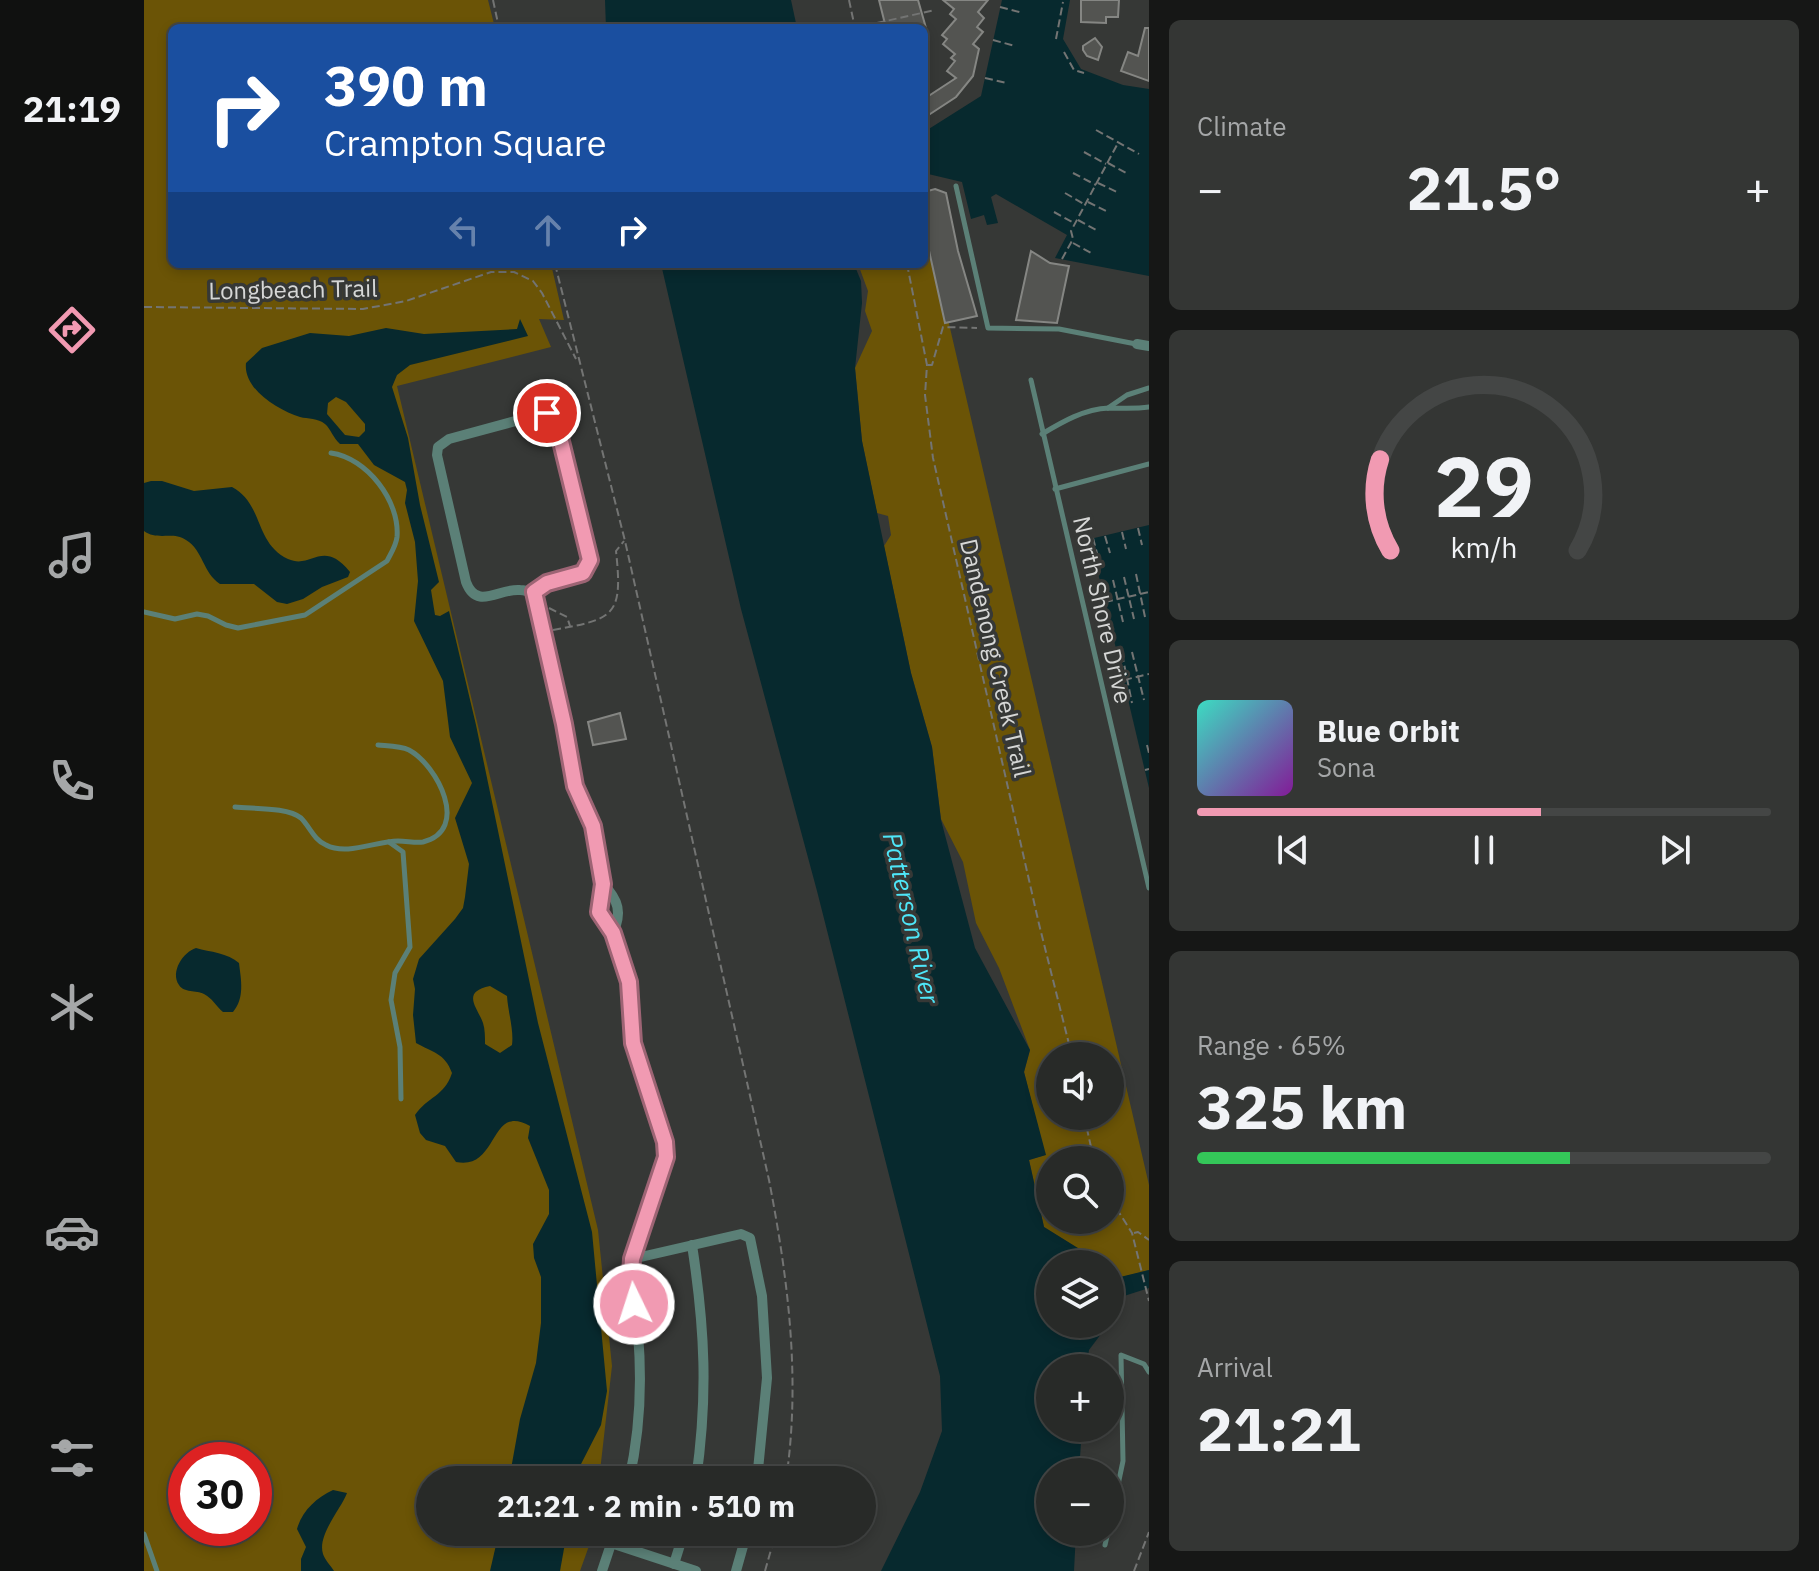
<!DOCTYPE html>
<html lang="en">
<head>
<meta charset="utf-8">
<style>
	:root { --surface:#282a28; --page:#343634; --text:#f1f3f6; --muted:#a5a7a8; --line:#444645; --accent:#f19ab2 }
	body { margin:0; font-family:"IBM Plex Sans",sans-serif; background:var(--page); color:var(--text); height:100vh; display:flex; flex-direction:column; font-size:30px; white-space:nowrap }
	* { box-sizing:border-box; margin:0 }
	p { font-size:26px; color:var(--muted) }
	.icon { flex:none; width:44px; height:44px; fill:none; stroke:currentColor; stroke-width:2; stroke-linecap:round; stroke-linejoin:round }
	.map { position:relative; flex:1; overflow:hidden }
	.side { display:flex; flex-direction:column; gap:20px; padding:20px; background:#161716; width:670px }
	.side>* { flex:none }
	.top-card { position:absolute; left:24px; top:24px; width:760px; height:244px; border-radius:12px; box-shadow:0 4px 12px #0003,0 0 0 2px var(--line); background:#1a4fa0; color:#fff; overflow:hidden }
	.buttons { position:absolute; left:892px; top:1042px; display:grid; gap:16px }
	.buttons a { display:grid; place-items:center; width:88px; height:88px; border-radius:50%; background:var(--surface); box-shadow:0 4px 12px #0003,0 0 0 2px var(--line); font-size:40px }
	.speed { position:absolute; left:24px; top:1442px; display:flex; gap:16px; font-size:40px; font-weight:700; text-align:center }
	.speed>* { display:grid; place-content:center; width:104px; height:104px; border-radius:50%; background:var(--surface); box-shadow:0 4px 12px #0003,0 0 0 2px var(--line); line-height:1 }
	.speed .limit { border:12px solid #d22; background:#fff; color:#111 }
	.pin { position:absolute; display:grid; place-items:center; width:68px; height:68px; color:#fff; margin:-34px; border:4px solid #fff; border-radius:50%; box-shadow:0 2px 8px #0007 }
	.me { position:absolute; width:88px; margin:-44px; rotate:356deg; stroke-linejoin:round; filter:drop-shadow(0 0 6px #0008) }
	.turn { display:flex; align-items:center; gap:28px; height:168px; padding:0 24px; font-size:36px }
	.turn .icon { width:104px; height:104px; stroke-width:2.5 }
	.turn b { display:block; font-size:56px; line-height:68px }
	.lanes { display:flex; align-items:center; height:76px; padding:0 24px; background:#0003; justify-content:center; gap:40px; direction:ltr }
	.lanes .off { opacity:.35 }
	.big { font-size:60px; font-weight:700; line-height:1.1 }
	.side .card { flex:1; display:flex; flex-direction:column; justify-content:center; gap:12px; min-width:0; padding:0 28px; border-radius:12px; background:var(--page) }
	.side .dial { align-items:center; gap:0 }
	.dial svg { height:208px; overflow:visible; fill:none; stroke:var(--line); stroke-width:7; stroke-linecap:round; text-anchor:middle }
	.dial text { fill:var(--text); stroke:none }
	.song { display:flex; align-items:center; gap:24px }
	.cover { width:96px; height:96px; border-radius:12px; background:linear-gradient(135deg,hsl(170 70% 55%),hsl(290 70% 35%)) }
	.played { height:8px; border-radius:4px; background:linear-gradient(90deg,var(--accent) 60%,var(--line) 60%) }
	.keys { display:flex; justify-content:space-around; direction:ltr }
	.heat { display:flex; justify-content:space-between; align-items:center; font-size:44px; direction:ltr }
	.charge { height:12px; border-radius:6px; background:linear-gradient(90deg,#34c759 65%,var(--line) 0) }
	.trip { position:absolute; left:272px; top:1466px; width:460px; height:80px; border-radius:40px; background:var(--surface); box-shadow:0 4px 12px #0003,0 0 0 2px var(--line); font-weight:700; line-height:80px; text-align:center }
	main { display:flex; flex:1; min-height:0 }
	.dock { display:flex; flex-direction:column; width:144px; justify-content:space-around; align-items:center; background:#101110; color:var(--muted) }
	.dock .icon { width:56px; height:56px }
	.dock .active { color:var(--accent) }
	.dock b { font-size:36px; color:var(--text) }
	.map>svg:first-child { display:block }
</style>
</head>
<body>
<main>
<nav class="dock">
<b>21:19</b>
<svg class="icon active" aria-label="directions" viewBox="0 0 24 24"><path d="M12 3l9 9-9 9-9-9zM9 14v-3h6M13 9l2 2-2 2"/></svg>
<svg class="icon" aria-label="music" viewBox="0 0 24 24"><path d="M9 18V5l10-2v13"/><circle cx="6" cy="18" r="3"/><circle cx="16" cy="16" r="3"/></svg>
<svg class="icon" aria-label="phone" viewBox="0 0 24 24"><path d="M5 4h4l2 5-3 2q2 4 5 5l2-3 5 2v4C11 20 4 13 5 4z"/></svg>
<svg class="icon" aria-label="climate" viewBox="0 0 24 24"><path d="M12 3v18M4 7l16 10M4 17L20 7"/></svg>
<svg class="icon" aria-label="car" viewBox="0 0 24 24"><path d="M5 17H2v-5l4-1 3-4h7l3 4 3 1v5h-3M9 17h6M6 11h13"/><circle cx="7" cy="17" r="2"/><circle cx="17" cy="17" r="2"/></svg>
<svg class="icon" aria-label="filters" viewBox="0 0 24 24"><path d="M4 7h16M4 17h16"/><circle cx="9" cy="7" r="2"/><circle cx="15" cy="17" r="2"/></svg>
</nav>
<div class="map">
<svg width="1005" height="1571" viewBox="0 0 1005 1571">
	<rect width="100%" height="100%" fill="#363836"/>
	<g fill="#6b5406" fill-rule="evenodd">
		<path d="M0 0H344L351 28H28V264H407L420 320 395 319 407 347 253 386 454 1230 468 1366 455 1480H286V1532H450L436 1571H0ZM42 1460H110V1528H42Z"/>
		<path d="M780 216 1005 1185V1270L978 1277 966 1274V1264H945L941 1253 900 1227 885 1160 901 1155 880 1072 886 1050 855 968 832 923 819 862 797 819 788 747 767 673 740 546 747 535 744 516 733 513 718 441 711 368 728 331 721 311 724 291 714 264H780ZM906 1056H966V1116H906ZM906 1160H966V1220H906Z"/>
	</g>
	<g fill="#07292e" fill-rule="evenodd">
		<path d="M461 0H647L653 28H462Z"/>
		<path d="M858 0H926L919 39 937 69 979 85 1005 89V276L911 258 923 235 852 194 847 197 854 223 843 225 840 215 827 219 818 182 780 173V132L837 96Z"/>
		<path d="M517 264H710L717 281 718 303 711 368 718 441 767 673 788 747 797 820 831 948 886 1050 880 1072 902 1155 885 1160 900 1227 942 1253 945 1264H906V1324H959L960 1330 945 1350 942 1368H906V1428H938L935 1472H906V1532H932L930 1571H737L776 1492 798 1431 796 1376 673 891 597 609Z"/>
		<path d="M376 319 384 336 266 365 253 375 248 387 264 438 276 505 295 582 287 590 291 615 296 616 305 611 332 725 394 1023 448 1232 463 1391 457 1425 436 1466 433 1480H365L376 1419 392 1363 397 1323V1277L390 1258 389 1244 405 1214V1190L384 1138 386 1126C345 1102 355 1171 312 1162L301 1146 282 1140 276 1133 271 1115C284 1096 300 1097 308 1073 301 1053 288 1052 272 1043L269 1015 271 989 269 979 275 959 311 919 319 908 321 897 325 864 311 818 328 783 306 737 299 681 270 621 274 581 271 542 261 503 263 490 261 482 230 465 214 444H196C189 438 187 429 181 424 174 418 164 419 156 417 134 410 99 389 102 363L118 348 166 333 205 336 242 328 280 334 373 329ZM192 397 202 402 221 424V431L215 437 201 435 183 414 184 403ZM346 986 363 996C364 1012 370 1030 368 1045L356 1053 341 1044C341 1037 341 1029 339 1023 334 1008 316 992 346 986Z"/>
		<path d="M7 481H18L50 491 88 487C120 504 110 543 144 559 168 570 178 538 206 572L204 577 178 587 159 599 143 604 133 602 110 584H76C59 573 59 550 42 540 29 531 13 541 0 531V483Z"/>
		<path d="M1005 525V788L946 539Z"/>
		<path d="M52 948C66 952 84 953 95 963 97 980 101 998 89 1012H79C72 1006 68 998 60 994 52 990 40 993 35 985 26 972 39 952 52 948Z"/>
		<path d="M1005 1270V1288L980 1296 966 1310V1274L976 1277Z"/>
		<path d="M189 1490 203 1493C197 1509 173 1535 179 1554 181 1560 187 1566 190 1571H157V1559L162 1547 153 1529C158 1511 172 1498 189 1490Z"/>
		<path d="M355 1532H423L416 1571H346Z"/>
	</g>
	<g fill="#535451" stroke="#858683" stroke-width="2">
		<path d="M735 0H774L782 28H742Z"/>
		<path d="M799 0H844L834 12 840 18 833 27 839 32 829 44 835 49 829 76 812 97 780 118V99L812 78 803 71 811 61 807 58 811 54 799 44 803 39 798 35 812 19 806 14 810 9Z"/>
		<path d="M937 0H975L974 17H962V23L937 22Z"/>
		<path d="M1001 28H1005V81L977 71 984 52 994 56Z"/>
		<path d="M951 38 958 47 954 60 943 56 939 50V46Z"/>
		<path d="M791 189 802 193 814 251 833 316 801 323 780 228V192Z"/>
		<path d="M887 251 906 263 925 266 913 323 872 320Z"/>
		<path d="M476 713 482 739 449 745 444 722Z"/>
	</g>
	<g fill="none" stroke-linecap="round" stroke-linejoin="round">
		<g stroke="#737473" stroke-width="2" stroke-dasharray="8 4" stroke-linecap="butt">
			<path d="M349 0 355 28"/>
			<path d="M705 0 711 28"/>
			<path d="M856 7 879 13"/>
			<path d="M733 23 791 10"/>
			<path d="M912 39 919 2"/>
			<path d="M849 40 871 46"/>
			<path d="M920 52 930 70 940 73"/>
			<path d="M841 78 863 83"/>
			<path d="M952 130 995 154"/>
			<path d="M940 152 962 164"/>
			<path d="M964 163 984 174"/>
			<path d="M929 173 952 185"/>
			<path d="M954 183 975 193"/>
			<path d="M921 193 940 204"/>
			<path d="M944 202 964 212"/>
			<path d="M910 212 930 223"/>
			<path d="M934 220 954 231"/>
			<path d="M929 243 947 253"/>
			<path d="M918 259 929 239 927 231 974 143"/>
			<path d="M411 264 481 541 625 1180C644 1279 657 1379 642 1480"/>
			<path d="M763 264 783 365 781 395 789 458 895 924 928 1056"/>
			<path d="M0 307 219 309 262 301 347 272H370L389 281 398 293 432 359"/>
			<path d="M784 365H788L799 327 833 328"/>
			<path d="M994 528 998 545"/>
			<path d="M978 532 982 549"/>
			<path d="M961 536 966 553"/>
			<path d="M949 538 955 561"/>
			<path d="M992 574 1001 617"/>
			<path d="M980 577 990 619"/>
			<path d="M969 580 979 622"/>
			<path d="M961 602 1005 592"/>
			<path d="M405 608 423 617 426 626"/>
			<path d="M409 630C471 619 479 616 472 551L480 541"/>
			<path d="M988 652 1000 700"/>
			<path d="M978 654 988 703"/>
			<path d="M980 680 1005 674"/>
			<path d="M1003 745 1005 753"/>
			<path d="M1001 770 1005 769"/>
			<path d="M940 1116 950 1160"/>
			<path d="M966 1198 988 1233 1005 1301"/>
			<path d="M990 1233 994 1232 1005 1240"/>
			<path d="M621 1571 632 1532"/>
			<path d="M990 1571 1005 1532"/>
		</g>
		<g stroke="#5b8077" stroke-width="5">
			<path d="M812 186 844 328 915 329 992 344"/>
			<path d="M887 380 1005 888"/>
			<path d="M964 408 983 395 1005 388"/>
			<path d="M898 434C918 422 940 409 965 408 979 408 991 409 1005 407"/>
			<path d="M911 489 1005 464"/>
			<path d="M0 612 31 619 53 614 64 616 82 625 94 628 161 615 243 561C247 553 252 546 253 537 256 501 223 458 187 453"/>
			<path d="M91 807C109 809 144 807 157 818 166 827 170 840 182 845 203 856 232 841 254 841 263 841 271 843 279 842 327 830 293 765 265 750 256 746 244 746 234 745"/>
			<path d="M245 842 259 852 266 947 251 973 247 1000 256 1047 257 1099"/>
			<path d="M966 1523 979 1461 977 1355 1000 1364 1005 1372"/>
			<path d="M0 1534 13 1571"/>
			<path d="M961 1545 964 1532"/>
		</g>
		<g stroke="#5b8077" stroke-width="10">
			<path d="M993 344 1005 346"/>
			<path d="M401 413 410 417 413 425 445 554C449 583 408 576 390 592 385 592 381 590 376 590 355 588 333 611 322 582L293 455 294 447 305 439Z"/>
			<path d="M390 592 420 724 431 786 450 828 459 884 455 912 469 933 485 982 489 1043 521 1142 522 1157 488 1259C486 1284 492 1308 494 1333 498 1381 496 1432 485 1480"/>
			<path d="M459 884C475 900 478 913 469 933"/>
			<path d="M548 1245C561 1329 564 1396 552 1480"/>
			<path d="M488 1259 597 1234 606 1238 618 1296 623 1378 613 1480"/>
			<path d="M467 1543 552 1571"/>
			<path d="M530 1564 540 1532"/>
			<path d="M458 1571 471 1532"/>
			<path d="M592 1571 603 1532"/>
		</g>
	</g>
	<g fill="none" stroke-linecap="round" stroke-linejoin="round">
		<g stroke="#9d6474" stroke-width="20">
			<path id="route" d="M403 413 411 418 413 425 446 560 439 573 403 583 390 592 420 724 431 786 449 826 459 884 455 912 469 933 485 982 489 1043 521 1142 522 1157 488 1259 487 1275 490 1304"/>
		</g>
		<use href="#route" stroke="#f19ab2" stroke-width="14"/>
	</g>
	<g text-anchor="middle" stroke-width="7" stroke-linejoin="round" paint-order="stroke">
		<g font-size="24" fill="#d6d7d6" stroke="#363836">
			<text transform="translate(149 290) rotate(-1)" y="8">Longbeach Trail</text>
			<text transform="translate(958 610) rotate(77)" y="8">North Shore Drive</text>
			<text transform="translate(851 658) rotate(77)" y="8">Dandenong Creek Trail</text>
		</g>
		<g font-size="26" font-style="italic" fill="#4ee6f8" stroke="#363836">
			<text transform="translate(767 918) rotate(77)" y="9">Patterson River</text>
		</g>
	</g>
</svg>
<div class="buttons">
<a><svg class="icon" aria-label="sound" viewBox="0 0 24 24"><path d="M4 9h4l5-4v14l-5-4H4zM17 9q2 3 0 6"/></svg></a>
<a><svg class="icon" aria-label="search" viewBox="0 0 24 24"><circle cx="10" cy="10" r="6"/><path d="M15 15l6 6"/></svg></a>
<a><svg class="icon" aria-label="layers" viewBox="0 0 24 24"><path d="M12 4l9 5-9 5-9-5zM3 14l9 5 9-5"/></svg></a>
<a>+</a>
<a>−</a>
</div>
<div class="speed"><div class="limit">30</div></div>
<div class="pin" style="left:403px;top:413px;background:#d93025"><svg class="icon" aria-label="arrive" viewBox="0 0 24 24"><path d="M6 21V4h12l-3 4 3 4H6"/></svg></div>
<svg class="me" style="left:490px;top:1304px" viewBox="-20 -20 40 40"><circle r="17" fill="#f19ab2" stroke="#fff" stroke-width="3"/><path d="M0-11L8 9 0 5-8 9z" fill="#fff"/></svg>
<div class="trip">21:21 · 2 min · 510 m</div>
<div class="top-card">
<div class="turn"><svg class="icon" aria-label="right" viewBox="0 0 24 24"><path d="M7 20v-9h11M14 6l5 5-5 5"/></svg><div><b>390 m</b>Crampton Square</div></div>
<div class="lanes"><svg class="icon off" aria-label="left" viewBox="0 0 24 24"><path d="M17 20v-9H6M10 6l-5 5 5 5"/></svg><svg class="icon off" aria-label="ahead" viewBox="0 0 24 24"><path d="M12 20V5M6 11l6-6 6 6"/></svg><svg class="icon" aria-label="right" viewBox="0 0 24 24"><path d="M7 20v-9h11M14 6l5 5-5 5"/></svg></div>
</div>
</div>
<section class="side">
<div class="card"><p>Climate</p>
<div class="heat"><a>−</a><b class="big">21.5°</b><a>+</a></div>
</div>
<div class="card dial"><svg viewBox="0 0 100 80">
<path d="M14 69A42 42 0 1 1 86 69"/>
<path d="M14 69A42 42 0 0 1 10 34" stroke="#f19ab2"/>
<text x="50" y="56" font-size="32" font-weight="700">29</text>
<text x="50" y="72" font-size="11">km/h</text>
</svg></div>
<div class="card">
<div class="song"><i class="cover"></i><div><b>Blue Orbit</b><p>Sona</p></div></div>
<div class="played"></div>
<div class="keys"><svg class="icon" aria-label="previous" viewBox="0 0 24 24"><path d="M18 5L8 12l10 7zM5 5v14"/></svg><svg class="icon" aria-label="pause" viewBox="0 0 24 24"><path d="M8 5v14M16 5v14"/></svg><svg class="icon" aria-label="next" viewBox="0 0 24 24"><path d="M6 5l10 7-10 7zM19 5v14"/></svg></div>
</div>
<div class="card"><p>Range · 65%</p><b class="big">325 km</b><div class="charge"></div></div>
<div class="card"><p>Arrival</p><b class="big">21:21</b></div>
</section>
</main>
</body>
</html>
